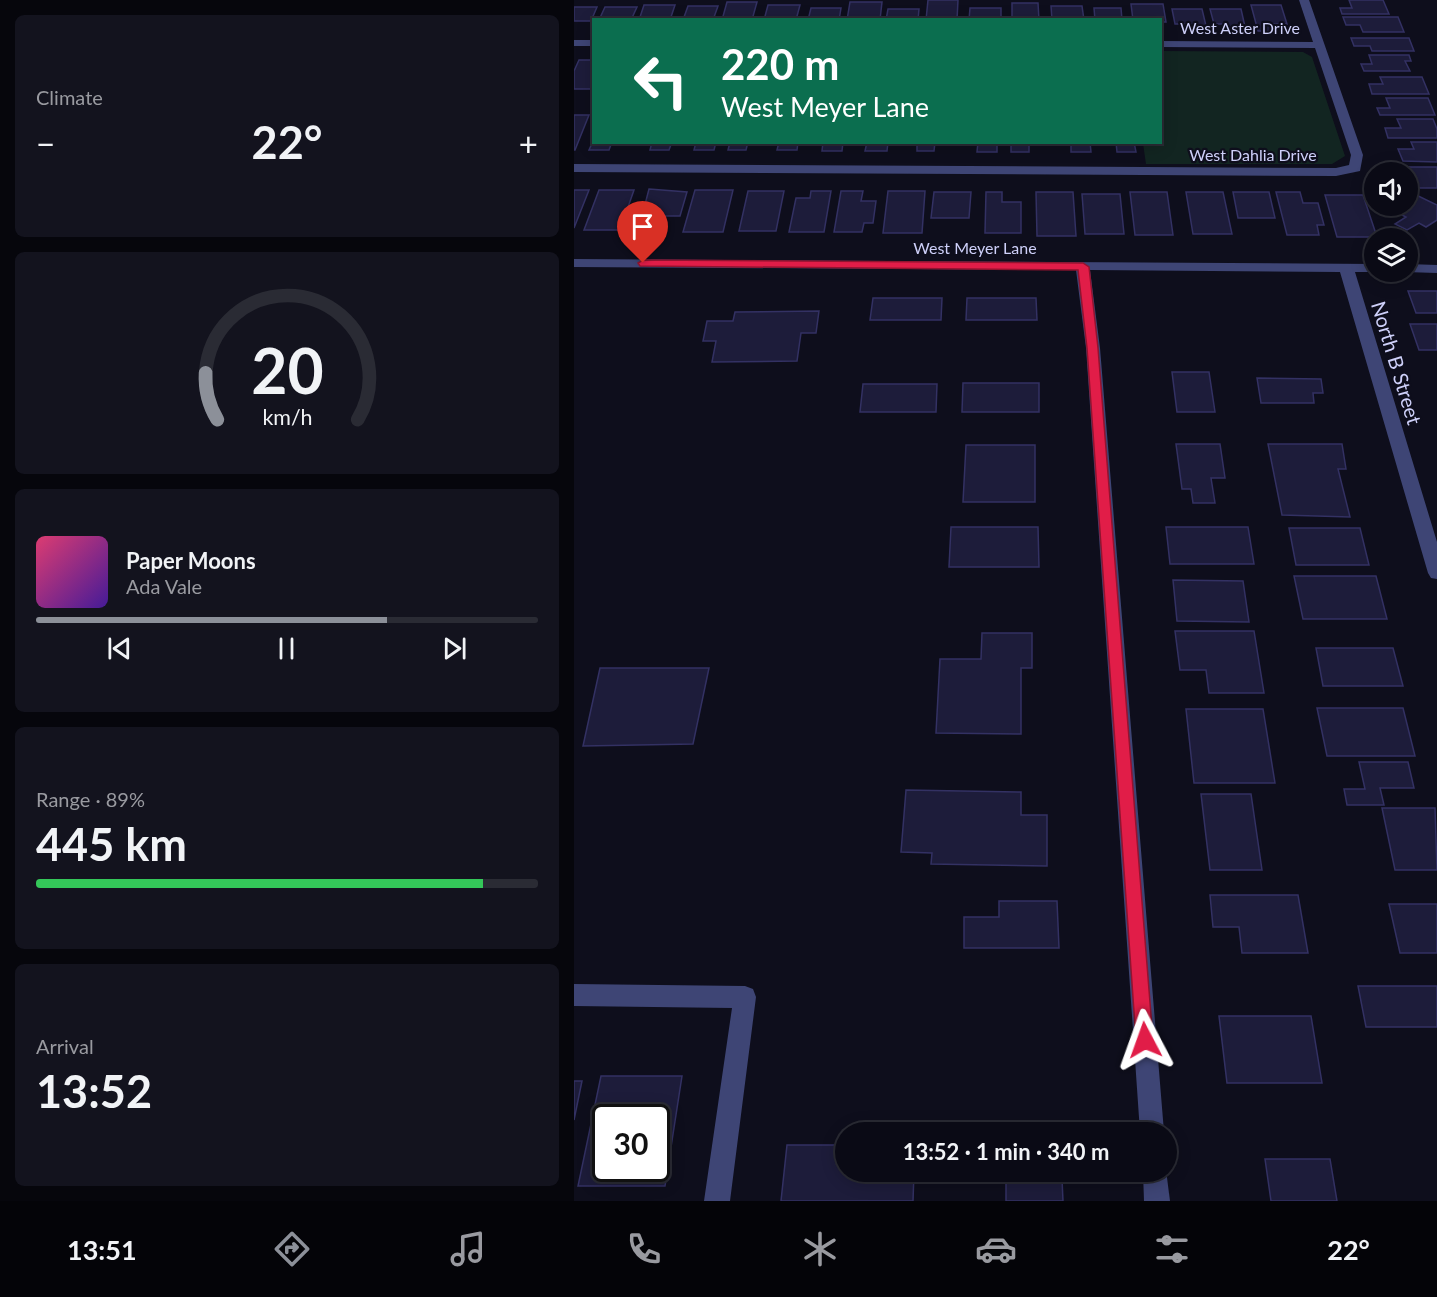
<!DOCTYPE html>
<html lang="en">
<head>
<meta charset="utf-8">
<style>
	:root { --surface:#0a0a15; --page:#13131e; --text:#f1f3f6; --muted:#999aa0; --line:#2a2b34; --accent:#8c9099 }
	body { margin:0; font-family:Lato,sans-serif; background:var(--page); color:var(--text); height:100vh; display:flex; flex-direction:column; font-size:22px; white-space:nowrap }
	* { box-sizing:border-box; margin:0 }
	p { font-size:20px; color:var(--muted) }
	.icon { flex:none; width:33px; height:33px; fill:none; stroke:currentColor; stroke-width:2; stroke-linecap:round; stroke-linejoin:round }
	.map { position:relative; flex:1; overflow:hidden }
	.side { display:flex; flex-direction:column; gap:15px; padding:15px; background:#06060c; width:574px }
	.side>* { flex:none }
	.hud { position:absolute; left:18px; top:18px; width:570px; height:126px; border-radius:0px; box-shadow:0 3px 15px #0003,0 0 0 2px var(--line); background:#0b6e4f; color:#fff; overflow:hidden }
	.controls { position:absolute; left:790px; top:162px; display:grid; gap:12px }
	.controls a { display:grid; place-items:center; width:54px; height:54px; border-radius:50%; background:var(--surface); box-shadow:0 3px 15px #0003,0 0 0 2px var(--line); font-size:30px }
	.speed { position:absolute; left:18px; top:1104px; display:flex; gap:12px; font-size:30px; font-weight:700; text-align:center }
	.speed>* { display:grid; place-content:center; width:78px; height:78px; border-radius:50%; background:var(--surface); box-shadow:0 3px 15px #0003,0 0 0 2px var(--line); line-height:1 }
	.speed .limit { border:3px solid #111; border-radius:9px; background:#fff; color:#111 }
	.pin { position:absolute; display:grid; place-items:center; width:51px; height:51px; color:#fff; margin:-62px -26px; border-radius:50% 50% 50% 0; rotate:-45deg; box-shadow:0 0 6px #0007 }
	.pin .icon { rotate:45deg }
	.me { position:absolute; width:66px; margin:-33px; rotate:356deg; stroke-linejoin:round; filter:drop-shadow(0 0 4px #0008) }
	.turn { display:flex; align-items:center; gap:21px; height:126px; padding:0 30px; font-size:27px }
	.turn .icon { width:78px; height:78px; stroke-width:2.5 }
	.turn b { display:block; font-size:42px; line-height:51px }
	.big { font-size:45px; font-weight:700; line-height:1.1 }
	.side .widget { flex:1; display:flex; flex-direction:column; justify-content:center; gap:9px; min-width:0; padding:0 21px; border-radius:9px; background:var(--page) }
	.side .dial { align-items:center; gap:0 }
	.dial svg { height:156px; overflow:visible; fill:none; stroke:var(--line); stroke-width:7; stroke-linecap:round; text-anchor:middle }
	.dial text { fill:var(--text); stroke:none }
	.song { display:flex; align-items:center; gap:18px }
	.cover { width:72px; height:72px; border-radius:9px; background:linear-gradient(135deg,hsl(340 70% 55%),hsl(260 70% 35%)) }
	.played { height:6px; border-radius:3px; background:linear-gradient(90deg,var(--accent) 70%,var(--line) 70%) }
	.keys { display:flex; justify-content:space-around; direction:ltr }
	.heat { display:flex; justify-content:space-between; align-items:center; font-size:33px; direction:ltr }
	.charge { height:9px; border-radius:4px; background:linear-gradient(90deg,#34c759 89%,var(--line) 0) }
	.trip { position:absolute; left:261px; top:1122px; width:342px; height:60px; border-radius:30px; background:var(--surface); box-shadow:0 3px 15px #0003,0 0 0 2px var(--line); font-weight:700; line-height:60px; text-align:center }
	.tab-bar { display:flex; height:96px; justify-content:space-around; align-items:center; background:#040408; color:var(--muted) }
	.tab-bar .icon { width:42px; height:42px }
	.tab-bar .on { color:var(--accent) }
	.tab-bar b { font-size:27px; color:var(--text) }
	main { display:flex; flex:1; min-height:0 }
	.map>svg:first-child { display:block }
</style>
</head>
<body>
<main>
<section class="side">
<div class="widget"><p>Climate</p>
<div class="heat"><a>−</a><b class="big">22°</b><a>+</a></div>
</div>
<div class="widget dial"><svg viewBox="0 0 100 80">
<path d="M14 69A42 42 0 1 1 86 69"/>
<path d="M14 69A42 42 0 0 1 8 45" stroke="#8c9099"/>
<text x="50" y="56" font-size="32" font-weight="700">20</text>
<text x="50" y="72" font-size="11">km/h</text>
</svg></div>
<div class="widget">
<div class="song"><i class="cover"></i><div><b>Paper Moons</b><p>Ada Vale</p></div></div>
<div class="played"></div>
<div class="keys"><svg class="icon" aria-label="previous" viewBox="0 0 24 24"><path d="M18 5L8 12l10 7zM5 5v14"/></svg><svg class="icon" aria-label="pause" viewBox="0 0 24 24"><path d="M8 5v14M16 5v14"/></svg><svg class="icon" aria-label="next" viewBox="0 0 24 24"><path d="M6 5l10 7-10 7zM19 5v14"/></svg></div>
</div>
<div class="widget"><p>Range · 89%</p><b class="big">445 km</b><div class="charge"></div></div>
<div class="widget"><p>Arrival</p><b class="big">13:52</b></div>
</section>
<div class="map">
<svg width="863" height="1201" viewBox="0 0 863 1201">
	<rect width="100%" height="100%" fill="#0e0e1c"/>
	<path fill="#122521" d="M587 51 729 52 738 57 771 156 758 164H572L569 143 586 142Z"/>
	<g fill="#1d1c3a" stroke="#333163" stroke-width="1.5" fill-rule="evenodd">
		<path d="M354 0H384L383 20H352Z"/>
		<path d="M775 0H809L815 14H768L766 8H778Z"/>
		<path d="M153 2H183L178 20H148Z"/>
		<path d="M276 2H308L306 20H273Z"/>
		<path d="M438 3H464L465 20H438Z"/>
		<path d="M557 4H589L592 22H586V20H559Z"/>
		<path d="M70 5H101L96 20H65Z"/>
		<path d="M194 5H226L222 20H190Z"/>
		<path d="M677 5H707L713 24H699L702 31H684Z"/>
		<path d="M114 6H144L139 20H109Z"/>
		<path d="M477 6H508L510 20H478Z"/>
		<path d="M0 7H23L17 21H0Z"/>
		<path d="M31 7H63L57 20H25Z"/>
		<path d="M237 8H267L265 20H234Z"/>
		<path d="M396 8H427V20H395Z"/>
		<path d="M520 8H547L548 20H521Z"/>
		<path d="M314 9H345L344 20H312Z"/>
		<path d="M598 9H628L633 30H621L620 24H601Z"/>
		<path d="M636 9H667L672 31H656L654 24H640Z"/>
		<path d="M769 17H824L830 32H789L786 25H772Z"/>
		<path d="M777 38H835L840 51H798L796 46H780Z"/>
		<path d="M795 55H835L837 61H831L836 71H790L787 64H798Z"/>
		<path d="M5 60H20V89H0V71Z"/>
		<path d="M806 77H848L855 94H798L795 84H809Z"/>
		<path d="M812 98H854L861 115H806L803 108H816Z"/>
		<path d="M0 115H15L1 150H0Z"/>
		<path d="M823 119H859L863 129V138H814L811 128H827Z"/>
		<path d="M20 139V142H38L35 150H15Z"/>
		<path d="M78 142H98L95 150H76Z"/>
		<path d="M122 142H142L140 150H120Z"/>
		<path d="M156 142H174L172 150H154Z"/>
		<path d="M205 142H224L223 150H203Z"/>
		<path d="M249 142H269L268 151H248Z"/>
		<path d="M293 142H314L313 151H291Z"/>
		<path d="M343 142H361L360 151H343Z"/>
		<path d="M404 142H423V152H403Z"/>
		<rect x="437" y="142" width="18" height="10"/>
		<path d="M516 142 517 152H497V143L481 142Z"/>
		<path d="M542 142H560L562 152H543Z"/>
		<path d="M837 142H863V162L829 161 824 149H840Z"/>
		<path d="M831 167H863V188H839Z"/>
		<path d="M75 189 113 192 106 216H68Z"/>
		<path d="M0 190H15L0 228Z"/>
		<path d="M25 190H60L46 230H10Z"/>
		<path d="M121 190H159L149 232H109Z"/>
		<path d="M174 191H210L202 231H165Z"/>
		<path d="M237 191H257L250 232H215L222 198H236Z"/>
		<path d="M267 191H289L287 201H302L299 223H290L288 232H260Z"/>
		<path d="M314 191H351L348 233H309Z"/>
		<path d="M834 191 863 205V220L852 227 845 223 833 230 821 224 832 217 811 206H834Z"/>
		<path d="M360 192H397L395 218H357Z"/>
		<path d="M412 192H428V202H447V233H411Z"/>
		<path d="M462 192H499L502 236H463Z"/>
		<path d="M556 192H593L599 235H561Z"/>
		<path d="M612 192H649L658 234H619Z"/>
		<path d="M659 192H695L701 218H664Z"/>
		<path d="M702 192H726L729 203H744L750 225H743L745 235H713Z"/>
		<path d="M508 194H546L550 234H511Z"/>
		<path d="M751 195H789L803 237H763Z"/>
		<path d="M834 291H863V313H842Z"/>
		<path d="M299 298H368L367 320H296Z"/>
		<path d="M393 298H462L463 320H392Z"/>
		<path d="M245 311 242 333H227L223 361 138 362 142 341H129L133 321H159L161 312Z"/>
		<path d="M836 324H863V350H845Z"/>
		<path d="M598 372H635L641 412H603Z"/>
		<path d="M683 378 747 379 749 393H739L740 403H687Z"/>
		<path d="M389 383H465V412H388Z"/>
		<path d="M289 384H363L362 412H286Z"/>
		<path d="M602 444H646L651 478H637L641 503H619L617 489H608Z"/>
		<path d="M694 444H768L772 469H764L776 517 708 515Z"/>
		<path d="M392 445H461V502H389Z"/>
		<path d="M377 527H464L465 567H375Z"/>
		<path d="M592 527H674L680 564H596Z"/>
		<path d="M715 528H786L795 565H722Z"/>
		<path d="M720 576H802L813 619H729Z"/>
		<path d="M599 580 669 581 675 622 603 621Z"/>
		<path d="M601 631H680L690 693H635L632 670H606Z"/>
		<path d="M408 633H458V668H447V734L362 733 366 659H407Z"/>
		<path d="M742 648H819L829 686H749Z"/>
		<path d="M26 668H135L119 744 9 746Z"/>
		<path d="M743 708H829L841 756H753Z"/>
		<path d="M612 709H689L701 783H620Z"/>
		<path d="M785 762H834L840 788H806L810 805H773L770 789H791Z"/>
		<path d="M332 790 447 792V815H473V866L357 864 358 853 327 852Z"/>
		<path d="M627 794H677L688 870H636Z"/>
		<path d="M808 808H861L863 870H821Z"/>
		<path d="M636 895H724L734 953H668L665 927H639Z"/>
		<path d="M425 901H483L485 948H390V917H425Z"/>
		<path d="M815 904H863V953H826Z"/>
		<path d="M784 986H863V1027H792Z"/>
		<path d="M645 1016H737L748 1083H653Z"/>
		<path d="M27 1076H108L91 1186H4ZM32 1118H82V1168H32Z"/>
		<path d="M0 1081H8L0 1120Z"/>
		<path d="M213 1145H272V1172H340L339 1201H207Z"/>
		<path d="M691 1159H756L763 1201H697Z"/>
		<path d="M432 1179H488L489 1201H432Z"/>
	</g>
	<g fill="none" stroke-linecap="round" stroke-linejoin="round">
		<g fill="#3e4575" fill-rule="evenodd">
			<path d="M725 0H735L789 155 786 171 762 176 0 172V164L762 168 775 165 777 155 741 48 586 47V41L739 42Z"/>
			<rect x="0" y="40" width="20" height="6"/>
			<path d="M0 259 801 264V272H804H781L863 542V579L857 578 854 573 766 272 516 270 526 348 590 1132H566L512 348 502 270 0 267Z"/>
			<path d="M834 264 863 265V273L831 272H834Z"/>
			<path d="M0 984 171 986 179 989 182 997 156 1201H130L158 1008 0 1006Z"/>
			<path d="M592 1170 596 1201H570L569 1172Z"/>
		</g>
	</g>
	<path fill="#e11d48" stroke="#92132f" stroke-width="1.5" d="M69 260 509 263 515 267 524 348 579 1040 577 1046 571 1049 564 1046 562 1040 513 348 504 270 66 266 64 263Z"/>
	<g text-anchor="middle" stroke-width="4.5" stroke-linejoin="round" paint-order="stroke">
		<g font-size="16" fill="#ced0f9" stroke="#0e0e1c">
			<text x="666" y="34">West Aster Drive</text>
			<text x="679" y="161">West Dahlia Drive</text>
			<text x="401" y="254">West Meyer Lane</text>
		</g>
		<g font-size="20" fill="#ced0f9" stroke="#0e0e1c">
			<text transform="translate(822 363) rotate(73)" y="7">North B Street</text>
		</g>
	</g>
</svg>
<div class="controls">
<a><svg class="icon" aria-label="sound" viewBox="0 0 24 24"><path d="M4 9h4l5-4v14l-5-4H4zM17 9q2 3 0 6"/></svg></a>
<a><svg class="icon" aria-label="layers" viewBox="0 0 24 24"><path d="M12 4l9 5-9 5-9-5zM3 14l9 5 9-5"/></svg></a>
</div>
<div class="speed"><div class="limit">30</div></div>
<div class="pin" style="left:69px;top:263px;background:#d93025"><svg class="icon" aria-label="arrive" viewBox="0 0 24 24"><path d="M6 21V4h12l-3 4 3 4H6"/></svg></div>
<svg class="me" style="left:571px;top:1040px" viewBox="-20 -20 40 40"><path d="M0-17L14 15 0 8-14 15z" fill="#e11d48" stroke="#fff" stroke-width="4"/></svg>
<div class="trip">13:52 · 1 min · 340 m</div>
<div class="hud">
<div class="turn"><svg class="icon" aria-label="left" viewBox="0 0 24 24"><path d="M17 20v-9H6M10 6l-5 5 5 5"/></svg><div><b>220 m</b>West Meyer Lane</div></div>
</div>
</div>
</main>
<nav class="tab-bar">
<b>13:51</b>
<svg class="icon on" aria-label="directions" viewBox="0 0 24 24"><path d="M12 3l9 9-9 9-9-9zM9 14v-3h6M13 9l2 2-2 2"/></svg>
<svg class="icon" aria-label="music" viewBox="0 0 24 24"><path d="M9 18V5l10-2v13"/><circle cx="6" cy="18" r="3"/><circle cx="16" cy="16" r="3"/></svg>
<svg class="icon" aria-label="phone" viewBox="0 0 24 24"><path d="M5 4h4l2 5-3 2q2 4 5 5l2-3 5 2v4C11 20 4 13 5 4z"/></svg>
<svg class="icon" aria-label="climate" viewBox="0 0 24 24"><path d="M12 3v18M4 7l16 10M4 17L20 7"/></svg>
<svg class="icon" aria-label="car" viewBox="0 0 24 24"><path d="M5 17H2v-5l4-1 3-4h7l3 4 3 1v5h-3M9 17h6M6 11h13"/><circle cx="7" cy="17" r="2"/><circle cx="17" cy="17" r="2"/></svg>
<svg class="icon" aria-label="filters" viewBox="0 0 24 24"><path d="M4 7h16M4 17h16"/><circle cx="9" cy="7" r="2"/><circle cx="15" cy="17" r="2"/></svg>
<b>22°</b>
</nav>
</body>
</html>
